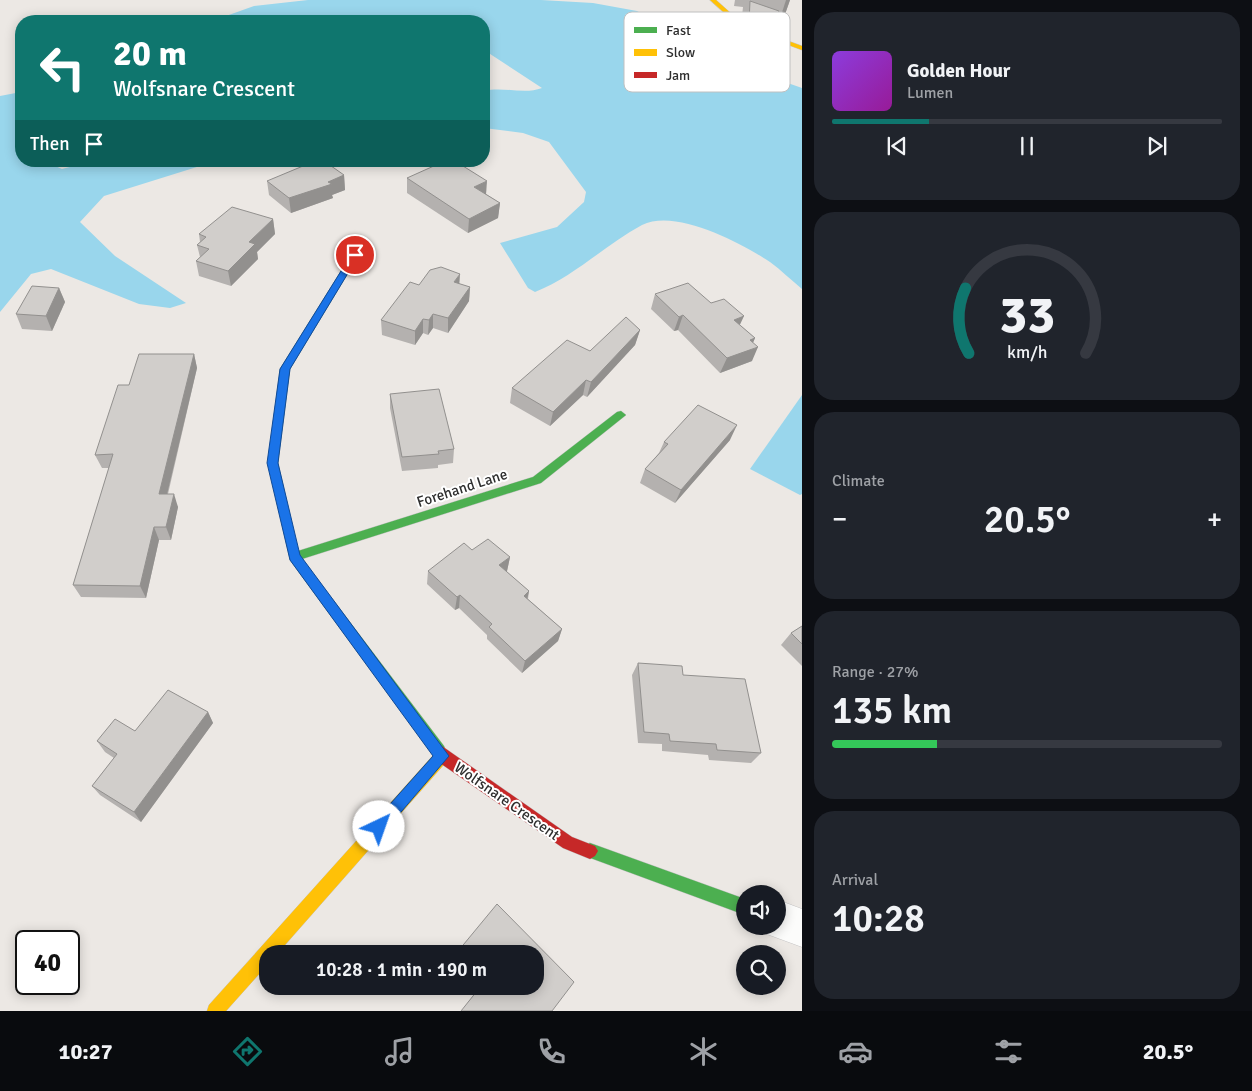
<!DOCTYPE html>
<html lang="en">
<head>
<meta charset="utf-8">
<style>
	:root { --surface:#171b24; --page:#20242c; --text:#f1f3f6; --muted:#9ea1a6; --line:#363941; --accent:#0f766e }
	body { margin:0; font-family:Signika,sans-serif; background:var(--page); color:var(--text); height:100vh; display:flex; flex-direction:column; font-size:19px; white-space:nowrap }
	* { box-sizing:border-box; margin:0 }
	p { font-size:16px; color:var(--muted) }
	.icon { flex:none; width:28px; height:28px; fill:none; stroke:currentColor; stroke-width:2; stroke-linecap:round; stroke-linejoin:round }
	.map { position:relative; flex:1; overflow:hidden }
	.sheet { display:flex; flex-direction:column; gap:12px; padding:12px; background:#0d0f14; width:450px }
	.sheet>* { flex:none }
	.top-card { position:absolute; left:15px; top:15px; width:475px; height:152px; border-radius:20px; box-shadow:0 2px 12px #0003; background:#0f766e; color:#fff; overflow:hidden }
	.controls { position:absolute; left:736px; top:885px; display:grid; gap:10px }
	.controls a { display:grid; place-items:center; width:50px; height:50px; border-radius:50%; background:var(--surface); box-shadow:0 2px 12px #0003; font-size:25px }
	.speed { position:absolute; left:15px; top:930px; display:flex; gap:10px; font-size:25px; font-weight:700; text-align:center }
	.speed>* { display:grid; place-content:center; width:65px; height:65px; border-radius:50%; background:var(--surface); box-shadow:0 2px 12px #0003; line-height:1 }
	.speed .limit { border:2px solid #111; border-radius:8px; background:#fff; color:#111 }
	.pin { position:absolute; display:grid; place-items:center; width:42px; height:42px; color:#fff; margin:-21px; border:2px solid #fff; border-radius:50%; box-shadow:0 1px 5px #0007 }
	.me { position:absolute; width:55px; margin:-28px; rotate:42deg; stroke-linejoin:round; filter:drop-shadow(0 0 4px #0008) }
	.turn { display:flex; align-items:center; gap:18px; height:105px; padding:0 15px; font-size:22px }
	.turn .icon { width:65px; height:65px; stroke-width:2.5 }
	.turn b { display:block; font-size:35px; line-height:42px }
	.then { display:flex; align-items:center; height:48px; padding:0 15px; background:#0003; gap:10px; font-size:19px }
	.big { font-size:38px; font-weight:600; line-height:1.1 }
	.sheet .card { flex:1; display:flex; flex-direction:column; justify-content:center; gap:8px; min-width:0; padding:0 18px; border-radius:20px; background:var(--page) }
	.sheet .dial { align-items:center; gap:0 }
	.dial svg { height:130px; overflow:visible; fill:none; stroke:var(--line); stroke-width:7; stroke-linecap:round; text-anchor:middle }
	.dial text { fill:var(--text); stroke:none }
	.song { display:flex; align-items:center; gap:15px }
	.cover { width:60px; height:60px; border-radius:8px; background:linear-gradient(135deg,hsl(270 70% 55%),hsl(300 70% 35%)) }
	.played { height:5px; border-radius:2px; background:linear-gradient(90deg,var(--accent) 25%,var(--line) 25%) }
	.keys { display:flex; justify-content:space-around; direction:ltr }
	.heat { display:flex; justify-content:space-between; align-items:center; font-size:28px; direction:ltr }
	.charge { height:8px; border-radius:4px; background:linear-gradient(90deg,#34c759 27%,var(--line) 0) }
	.trip { position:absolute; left:259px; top:945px; width:285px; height:50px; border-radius:20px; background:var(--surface); box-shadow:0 2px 12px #0003; font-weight:600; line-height:50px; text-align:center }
	.dock { display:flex; height:80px; justify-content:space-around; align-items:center; background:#090b0e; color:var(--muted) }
	.dock .icon { width:35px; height:35px }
	.dock .current { color:var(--accent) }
	.dock b { font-size:22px; color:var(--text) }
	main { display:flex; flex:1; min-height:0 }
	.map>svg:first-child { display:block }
</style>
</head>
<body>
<main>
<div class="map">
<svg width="802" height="1011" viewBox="0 0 802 1011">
	<rect width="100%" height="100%" fill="#ece8e4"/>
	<g fill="#99d6ec">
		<path d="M308 0H541L593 3 637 11 734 64 802 88V289C791 280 781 270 770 262 741 243 676 208 642 225 605 245 575 276 535 292L528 288 500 243 557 227 584 202 586 192 549 142 523 133 484 128V91C503 86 524 95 542 88L484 50V21H212L254 6Z"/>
		<path d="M21 92V161H44L62 169 93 161H216L104 196 80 222 115 256 186 303 170 308 139 304 51 269 31 274 0 312V96Z"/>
		<path d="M802 395V494L800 495 750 469Z"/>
	</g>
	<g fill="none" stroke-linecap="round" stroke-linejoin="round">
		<g stroke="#c5c4c5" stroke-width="1">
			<path id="street" d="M778 900 802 909V947L764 933 762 926H778Z"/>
		</g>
		<g stroke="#c5c4c5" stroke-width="1">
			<g id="fast">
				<path d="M355 252 359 255 290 369 278 463 298 551 533 477 617 412 621 411 626 415 541 483 302 559 444 746 446 751 444 756 439 758 434 756 290 560 268 463 280 369 351 255Z"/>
				<path d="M590 843 745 899V915L585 856 582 851 585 846Z"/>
			</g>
		</g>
		<g stroke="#c5c4c5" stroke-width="1">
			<g id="slow">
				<path d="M710 0H716L744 25 802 46V50L740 27Z"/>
				<path d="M442 749 447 751 449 756 447 761 277 954H268V964L226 1011H207L209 1005 437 751Z"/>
			</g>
		</g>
		<g stroke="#c5c4c5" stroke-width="1">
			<path id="jam" d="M439 744 572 837 595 846 598 851 595 856 590 859 563 848 437 761 432 751 434 746Z"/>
		</g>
		<use href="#street" fill="#fcfcfb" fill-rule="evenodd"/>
		<use href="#fast" fill="#4caf50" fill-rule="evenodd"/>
		<use href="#slow" fill="#ffc107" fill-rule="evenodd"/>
		<use href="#jam" fill="#c62828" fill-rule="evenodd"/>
	</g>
	<g fill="#b4b1af">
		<path d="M735 0H790L783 20 776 31 772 30 768 43 759 57 739 55 741 32 745 19 742 16 743 7 734 6Z"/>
		<path d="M344 175 345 190 332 195 333 198 291 213 269 195 267 181Z"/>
		<path d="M407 178 486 194 500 203 498 218 468 233 407 193Z"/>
		<path d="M273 219 275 234 257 252 258 259 231 286 199 276 196 261 200 257 197 245 200 242 199 234Z"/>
		<path d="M459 284 470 287 469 301 448 333 433 328 428 335 423 333 415 345 382 335 381 320 419 285Z"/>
		<path d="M59 288 65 302 52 331 22 329 16 314Z"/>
		<path d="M655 294 711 303 740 325 755 338 753 342 752 361 720 373 678 330 674 331 651 309Z"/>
		<path d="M640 330 635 345 587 397 583 395 550 426 510 403 512 388 590 351Z"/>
		<path d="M194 354 197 368 168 494 178 507 171 540H159L146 598 81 597 73 585 109 468H102L95 455 129 385Z"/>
		<path d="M390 394 454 449 453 463 438 465V468L402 471 390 408Z"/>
		<path d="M730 440 675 503 640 483 645 469 659 453 664 442Z"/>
		<path d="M472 550 510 557 507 571H506L529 591 528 599 562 629 558 641 522 673 487 639V635L459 608 455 610 427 584 428 571Z"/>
		<path d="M802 626V666L781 645 791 633Z"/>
		<path d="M638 663 683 675 761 753 751 763 709 760 708 755 662 751V744L638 743 632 675Z"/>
		<path d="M208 712 213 723 141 822 100 795 92 786 114 758 105 752 97 741Z"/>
	</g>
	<g fill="#92908e">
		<path d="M786 0H790L783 20 776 31Z"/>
		<path d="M779 11 768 43 759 57 769 25Z"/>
		<path d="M344 175 345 190 332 195 333 198 291 213 289 198Z"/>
		<path d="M487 181 486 195 474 187Z"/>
		<path d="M500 203 498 218 468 233 469 219Z"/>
		<path d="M273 219 275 234 257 252 258 259 231 286 228 271 249 242Z"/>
		<path d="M460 274 459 289 454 282Z"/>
		<path d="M470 287 469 301 448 333V318Z"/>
		<path d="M59 288 65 302 52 331 46 316Z"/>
		<path d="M433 314V328L428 335 429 320Z"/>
		<path d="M683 315 678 330 674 331 679 317Z"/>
		<path d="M744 316 737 331 734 320Z"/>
		<path d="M423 319V333L415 345V331Z"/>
		<path d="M640 330 635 345 587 397 591 382Z"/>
		<path d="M755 338 750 350 758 347 752 361 720 373 727 358 750 340Z"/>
		<path d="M194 354 197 368 164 507 159 494Z"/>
		<path d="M586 380 583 395 550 426 553 412Z"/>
		<path d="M737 425 730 440 675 503 681 490Z"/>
		<path d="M174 494 178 507 171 540 166 527Z"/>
		<path d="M154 527 159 540 146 598 140 586Z"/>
		<path d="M510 557 507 571 497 579 499 565Z"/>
		<path d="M529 591 526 604 524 596Z"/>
		<path d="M460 595 459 608 455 610 457 597Z"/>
		<path d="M562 629 558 641 522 673 525 661Z"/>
		<path d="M208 712 213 723 141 822 134 812Z"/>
	</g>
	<g fill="#d1cecb" stroke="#92908e">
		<path d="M750 1 779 11 769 25 749 23Z"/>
		<path d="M116 18 115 21H89L90 19Z"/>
		<path d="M315 161H324L344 175 328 182 332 184 289 198 267 181Z"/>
		<path d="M445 161H455L487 181 474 187 500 203 469 219 407 178Z"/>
		<path d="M232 207 273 219 249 242 255 244 228 271 196 261 209 249 197 245 206 237 199 234Z"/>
		<path d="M441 267 460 274 454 282 470 287 448 318 433 314 429 320 423 319 415 331 381 320 410 282 419 285 430 270Z"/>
		<path d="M688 283 711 303 724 299 744 316 734 320 755 338 750 340 758 347 727 358 683 315 679 317 655 294Z"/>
		<path d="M32 286 59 288 46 316 16 314Z"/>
		<path d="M626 317 640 330 591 382 586 380 553 412 512 388 567 340 590 351Z"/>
		<path d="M139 354H194L159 494H174L166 527H154L140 586 73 585 113 454 95 455 118 385H129Z"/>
		<path d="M439 389 454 449 438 451 439 454 402 457 390 394Z"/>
		<path d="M698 405 737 425 681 490 645 469 668 444 664 442Z"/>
		<path d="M488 539 510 557 499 565 529 591 524 596 562 629 525 661 489 627 492 624 460 595 457 597 428 571 464 543 472 550Z"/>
		<path d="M802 626V644L791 633Z"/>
		<path d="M638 663 682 666 683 675 745 679 761 753 717 750 716 744 670 741 669 734 644 732Z"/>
		<path d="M168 690 208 712 134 812 92 786 117 754 97 741 115 719 135 731Z"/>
		<path d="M497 904 574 982 552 1011H461L481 986H535V954H462L459 950Z"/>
	</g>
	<path fill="#1a73e8" stroke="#114b97" d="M355 253 359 255 290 369 278 463 300 555 449 756 384 832 379 834 374 832 372 827 374 822 433 756 290 560 267 463 280 369 351 255Z"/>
	<g text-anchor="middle" stroke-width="4" stroke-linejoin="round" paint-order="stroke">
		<g font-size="15" fill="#2e2e2e" stroke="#fff">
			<text transform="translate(462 488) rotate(-18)" y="5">Forehand Lane</text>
			<text transform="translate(507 801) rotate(35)" y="5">Wolfsnare Crescent</text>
		</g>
	</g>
	<rect x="624" y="12" width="166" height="80" rx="8" fill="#fff" stroke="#c0c0c0" stroke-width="1"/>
	<rect x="634" y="27" width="23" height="6" fill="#4caf50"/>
	<rect x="634" y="49" width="23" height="7" fill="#ffc107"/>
	<rect x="634" y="72" width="23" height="6" fill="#c62828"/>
	<g font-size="14" fill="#2e2e2e">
		<text x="666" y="35">Fast</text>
		<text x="666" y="57">Slow</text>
		<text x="666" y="80">Jam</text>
	</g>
</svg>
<div class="controls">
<a><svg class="icon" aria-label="sound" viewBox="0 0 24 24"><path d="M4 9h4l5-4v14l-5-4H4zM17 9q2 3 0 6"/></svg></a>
<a><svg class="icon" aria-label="search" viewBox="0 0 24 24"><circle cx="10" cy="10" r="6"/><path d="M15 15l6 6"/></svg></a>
</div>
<div class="speed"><div class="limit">40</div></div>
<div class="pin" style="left:355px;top:255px;background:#d93025"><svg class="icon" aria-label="arrive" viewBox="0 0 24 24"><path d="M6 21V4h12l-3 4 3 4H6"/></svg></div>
<svg class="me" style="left:379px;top:827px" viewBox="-20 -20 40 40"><circle r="19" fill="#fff"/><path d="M0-13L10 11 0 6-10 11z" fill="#1a73e8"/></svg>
<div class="trip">10:28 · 1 min · 190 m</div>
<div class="top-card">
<div class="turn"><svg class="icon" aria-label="left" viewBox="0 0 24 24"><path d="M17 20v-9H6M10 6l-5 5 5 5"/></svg><div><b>20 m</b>Wolfsnare Crescent</div></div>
<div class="then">Then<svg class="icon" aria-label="arrive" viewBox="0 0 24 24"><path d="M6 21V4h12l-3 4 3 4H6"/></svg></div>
</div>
</div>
<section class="sheet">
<div class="card">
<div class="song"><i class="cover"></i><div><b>Golden Hour</b><p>Lumen</p></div></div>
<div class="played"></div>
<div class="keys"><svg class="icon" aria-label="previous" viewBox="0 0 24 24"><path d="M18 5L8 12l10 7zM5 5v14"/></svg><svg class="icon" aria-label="pause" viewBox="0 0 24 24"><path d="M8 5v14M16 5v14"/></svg><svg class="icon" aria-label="next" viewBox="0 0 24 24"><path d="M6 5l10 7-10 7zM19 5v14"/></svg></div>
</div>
<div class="card dial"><svg viewBox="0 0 100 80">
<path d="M14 69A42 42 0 1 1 86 69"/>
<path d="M14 69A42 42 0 0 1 12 29" stroke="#0f766e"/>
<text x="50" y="56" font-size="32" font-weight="700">33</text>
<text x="50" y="72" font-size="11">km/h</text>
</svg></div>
<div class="card"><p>Climate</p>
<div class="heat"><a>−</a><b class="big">20.5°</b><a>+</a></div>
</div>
<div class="card"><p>Range · 27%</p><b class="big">135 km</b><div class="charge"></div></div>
<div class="card"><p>Arrival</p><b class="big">10:28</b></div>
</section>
</main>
<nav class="dock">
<b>10:27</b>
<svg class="icon current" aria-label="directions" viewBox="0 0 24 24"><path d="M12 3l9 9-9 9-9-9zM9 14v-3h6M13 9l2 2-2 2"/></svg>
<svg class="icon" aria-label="music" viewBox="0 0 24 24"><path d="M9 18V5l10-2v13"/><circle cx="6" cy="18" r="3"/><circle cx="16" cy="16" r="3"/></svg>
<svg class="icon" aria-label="phone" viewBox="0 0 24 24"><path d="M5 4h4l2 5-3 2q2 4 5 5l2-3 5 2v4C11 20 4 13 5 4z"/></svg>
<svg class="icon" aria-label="climate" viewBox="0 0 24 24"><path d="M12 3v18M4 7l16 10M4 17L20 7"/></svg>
<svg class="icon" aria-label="car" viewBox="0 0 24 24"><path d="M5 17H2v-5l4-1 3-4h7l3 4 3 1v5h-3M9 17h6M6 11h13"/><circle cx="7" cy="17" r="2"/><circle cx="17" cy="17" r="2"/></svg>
<svg class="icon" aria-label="filters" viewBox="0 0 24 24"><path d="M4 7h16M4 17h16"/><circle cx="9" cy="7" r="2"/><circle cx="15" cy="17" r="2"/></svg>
<b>20.5°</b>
</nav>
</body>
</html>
